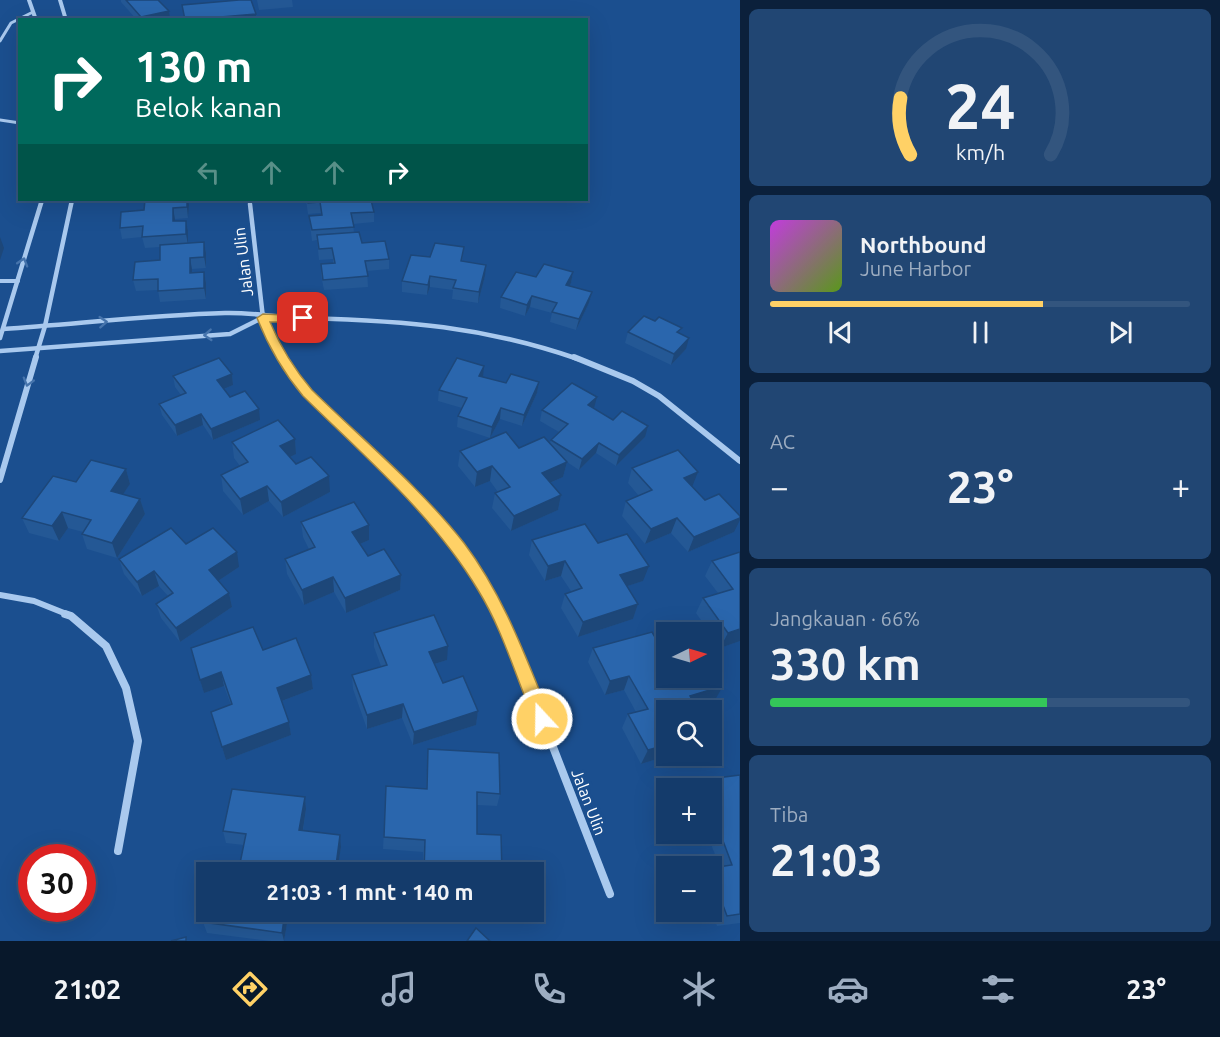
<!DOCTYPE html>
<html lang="id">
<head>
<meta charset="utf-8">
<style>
	:root { --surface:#143b6b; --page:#214673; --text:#f1f3f6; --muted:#9dadc1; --line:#33557e; --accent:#ffd166 }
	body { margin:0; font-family:Ubuntu,sans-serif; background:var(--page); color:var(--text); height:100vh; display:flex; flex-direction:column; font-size:22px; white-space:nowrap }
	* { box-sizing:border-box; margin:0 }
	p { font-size:20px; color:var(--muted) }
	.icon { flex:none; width:33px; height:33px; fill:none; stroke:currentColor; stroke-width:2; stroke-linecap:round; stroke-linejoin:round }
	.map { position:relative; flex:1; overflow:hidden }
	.details { display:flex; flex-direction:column; gap:9px; padding:9px; background:#0b203b; width:480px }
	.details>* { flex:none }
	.top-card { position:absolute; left:18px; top:18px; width:570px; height:183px; border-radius:0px; box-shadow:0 6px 24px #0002,0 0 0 2px var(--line); background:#00695c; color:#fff; overflow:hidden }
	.needle { width:39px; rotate:85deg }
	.controls { position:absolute; left:656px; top:622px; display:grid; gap:12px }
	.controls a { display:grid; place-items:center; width:66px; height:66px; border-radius:0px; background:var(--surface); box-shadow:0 6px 24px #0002,0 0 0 2px var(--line); font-size:30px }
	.speed { position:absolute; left:18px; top:844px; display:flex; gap:12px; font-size:30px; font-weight:700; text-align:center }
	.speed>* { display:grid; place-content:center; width:78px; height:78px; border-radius:50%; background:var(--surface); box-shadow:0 6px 24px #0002,0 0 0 2px var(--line); line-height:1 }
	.speed .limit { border:9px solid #d22; background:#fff; color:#111 }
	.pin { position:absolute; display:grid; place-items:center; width:51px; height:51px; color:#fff; margin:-26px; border-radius:12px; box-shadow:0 3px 9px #0006 }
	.me { position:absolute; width:66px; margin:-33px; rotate:339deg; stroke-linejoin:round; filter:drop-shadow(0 0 4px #0008) }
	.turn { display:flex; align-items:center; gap:21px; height:126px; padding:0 18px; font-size:27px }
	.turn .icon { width:78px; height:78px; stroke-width:2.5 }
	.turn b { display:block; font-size:42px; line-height:51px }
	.lanes { display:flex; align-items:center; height:57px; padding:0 18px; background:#0003; justify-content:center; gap:30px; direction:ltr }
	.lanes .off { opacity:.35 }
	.big { font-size:45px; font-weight:600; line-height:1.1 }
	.details .card { flex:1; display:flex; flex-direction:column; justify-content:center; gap:9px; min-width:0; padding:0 21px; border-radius:9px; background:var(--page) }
	.details .dial { align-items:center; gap:0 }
	.dial svg { height:156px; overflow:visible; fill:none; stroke:var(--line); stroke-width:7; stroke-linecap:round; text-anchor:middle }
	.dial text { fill:var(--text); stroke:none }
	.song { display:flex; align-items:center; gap:18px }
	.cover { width:72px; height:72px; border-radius:9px; background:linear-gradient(135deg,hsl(290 70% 55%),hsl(90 70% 35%)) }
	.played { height:6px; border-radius:3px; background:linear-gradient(90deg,var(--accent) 65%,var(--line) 65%) }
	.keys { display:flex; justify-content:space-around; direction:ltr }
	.heat { display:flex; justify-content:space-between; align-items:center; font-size:33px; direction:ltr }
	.charge { height:9px; border-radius:4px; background:linear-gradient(90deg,#34c759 66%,var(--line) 0) }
	.trip { position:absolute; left:196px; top:862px; width:348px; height:60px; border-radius:0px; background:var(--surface); box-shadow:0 6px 24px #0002,0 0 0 2px var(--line); font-weight:600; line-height:60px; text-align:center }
	.dock { display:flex; height:96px; justify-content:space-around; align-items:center; background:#08182b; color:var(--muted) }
	.dock .icon { width:42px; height:42px }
	.dock .on { color:var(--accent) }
	.dock b { font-size:27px; color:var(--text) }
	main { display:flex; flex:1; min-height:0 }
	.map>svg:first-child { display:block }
</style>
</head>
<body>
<main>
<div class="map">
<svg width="740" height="941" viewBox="0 0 740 941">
	<rect width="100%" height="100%" fill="#1b4f8f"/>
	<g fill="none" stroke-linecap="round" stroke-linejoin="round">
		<g stroke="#a9c9ee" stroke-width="3">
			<path d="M0 41 11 23 33 12"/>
			<path d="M0 120 20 123"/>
		</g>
		<path stroke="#a9c9ee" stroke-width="4" d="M0 281H18"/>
		<g stroke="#a9c9ee" stroke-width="4">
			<path d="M29 0 36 20"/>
			<path d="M60 0 66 20"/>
		</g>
		<g stroke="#a9c9ee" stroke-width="4.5">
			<path d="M250 204 263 318 282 359"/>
			<path d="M3 329C77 324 151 315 225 313 251 312 279 318 306 318 406 321 482 326 578 359"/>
			<path d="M0 338 42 200"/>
			<path d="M0 351 230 334 262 318"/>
			<path d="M35 359 45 326 72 200"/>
		</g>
		<g stroke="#a9c9ee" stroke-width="6">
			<path d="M281 357 290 373 308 393 426 510 459 547 499 615"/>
			<path d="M574 357 633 381 659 396 740 461"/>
			<path d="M0 480 36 357"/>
			<path d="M0 595 34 601 69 615"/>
		</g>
		<g stroke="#a9c9ee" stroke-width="8">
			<path d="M65 614 71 616 106 646 126 688 138 741 118 851"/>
			<path d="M498 614 508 631 610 894"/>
		</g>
	</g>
	<g fill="#245895">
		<path d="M121 0H158L170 20H137L121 2Z"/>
		<path d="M257 0H292L293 7 259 10Z"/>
		<path d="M306 200H371L374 212V222L353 224 354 232 362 243 389 259V269L367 271 368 287 324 290 321 275V264L333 263V259L319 260 317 240 312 241 309 216 321 215V213L308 214Z"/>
		<path d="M189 205 188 218 175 219V221H186L188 231V243L204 242 206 253V268L192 269V273L204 272 206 283V299L160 302 158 290 136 291 133 280 160 260V247L145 248 142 237 122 239 120 228 144 210Z"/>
		<path d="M464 247 462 262 485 276 478 303 452 299 453 290 430 287 427 295 402 292V281L430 257Z"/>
		<path d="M573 272 571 283 569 286 592 292 589 303 576 330 550 322 552 313 530 307 525 316 500 308 501 297 536 277Z"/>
		<path d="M655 321 680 334 686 349 671 365 625 343 628 332Z"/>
		<path d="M232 374 233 385 224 389 230 397 260 420 213 440 203 425 177 436 162 415 159 404 181 395 175 387 173 376Z"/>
		<path d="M483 377 506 383 539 382 537 393 522 426 500 419 490 438 457 427 458 416 462 408 438 401 439 390Z"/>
		<path d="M594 409 645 437 616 466 596 453 579 470 567 462 563 477 550 483 561 495 558 510 511 531 492 508 495 493 498 492 490 481 475 487 458 466 460 451 519 448 550 443 551 440 559 432 540 421 542 410Z"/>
		<path d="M295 439 296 454 290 457 296 464 330 492 283 517 269 501 243 515 223 491 221 475 240 466 234 458 232 442Z"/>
		<path d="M632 468 692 486 734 532 688 552 671 533 645 544 622 516 626 501 639 496 628 483Z"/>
		<path d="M126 469 130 484 123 494 140 499 145 514 117 558 87 549 82 534 83 532 68 528 59 541 29 533 22 518 76 482Z"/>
		<path d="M301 522 369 525V540L360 544 368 556 401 575 400 590 346 613 334 592 304 605 287 574 285 559 309 549 303 537Z"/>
		<path d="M532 540 598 543 643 581 627 586 638 604 633 619 578 637 561 608 565 594 571 591 561 576 545 581 529 555Z"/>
		<path d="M186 544 239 567 218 581 229 593 232 607 180 642 161 618 156 604 168 596 159 586 142 596 124 574 119 559Z"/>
		<path d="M740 552V641L720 648 711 635V633H710L696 613 703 598 718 593 705 576 712 561Z"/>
		<path d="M374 633 447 660 435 664 443 683 478 711 476 725 413 745 402 718 367 729 353 689 352 675 381 666 374 647Z"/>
		<path d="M191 648 263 650 311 675 313 689 282 701 289 722 291 735 226 760 211 712 231 705 224 686 204 693Z"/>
		<path d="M593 648 666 656 715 700 666 711V756L641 764 622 728 628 714 636 712 624 690 605 695 588 662Z"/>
		<path d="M428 749 500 794 497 806 477 805V834L502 873H423V852L383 849 386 786 426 789Z"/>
		<path d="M740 775V923L717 926 711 909V868L720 867 707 834H711V789H674L678 783Z"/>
		<path d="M305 797 306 809 303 831 341 847 337 873H238L244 845 226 843 223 831Z"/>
		<path d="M684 834H707L685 837Z"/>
		<path d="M289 912 284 941H271L207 933 203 922Z"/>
	</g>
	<g fill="#1d4779">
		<path d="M169 11 170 20H141V17Z"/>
		<path d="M256 14V20H192Z"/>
		<path d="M187 200H188L189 205 188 218 187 207Z"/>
		<path d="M173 208 175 219V232L173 221Z"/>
		<path d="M186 221 188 231V245L186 234Z"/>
		<path d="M0 237 4 248 0 260Z"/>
		<path d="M204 242 206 253V268L204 257Z"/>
		<path d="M190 258 192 269V284L190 273Z"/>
		<path d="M486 265 485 276 478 303 479 292Z"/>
		<path d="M204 272 206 283V299L204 288Z"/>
		<path d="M573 272 571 283 564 296 566 285Z"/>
		<path d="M430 276V287L427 295 428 285Z"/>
		<path d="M592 292 589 303 576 330 579 319Z"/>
		<path d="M532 296 530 307 525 316 527 305Z"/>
		<path d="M689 338 686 349 671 365 674 354Z"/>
		<path d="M484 366 483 377 479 376Z"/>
		<path d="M232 374 233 385 219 391 217 380Z"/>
		<path d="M539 382 537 393 522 426 524 415Z"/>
		<path d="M597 397 594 408 588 405Z"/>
		<path d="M501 408 500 419 490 438 492 427Z"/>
		<path d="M259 409 260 420 213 440 211 429Z"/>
		<path d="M201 414 203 425 177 436 175 425Z"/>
		<path d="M648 426 645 437 616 466 619 455Z"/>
		<path d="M295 439 296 454 282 461 280 446Z"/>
		<path d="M599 443 596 453 579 470 582 459Z"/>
		<path d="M567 462 563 477 538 488 542 473Z"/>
		<path d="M492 466 490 481 475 487 477 472Z"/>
		<path d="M126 469 130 484 115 506 111 491Z"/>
		<path d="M698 472 692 487 684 478Z"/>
		<path d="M329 476 330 492 283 517 281 502Z"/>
		<path d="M267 486 269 501 243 515 240 499Z"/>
		<path d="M561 495 558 510 511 531 514 516Z"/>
		<path d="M140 499 145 514 117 558 112 543Z"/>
		<path d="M62 512 68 528 59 541 52 526Z"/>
		<path d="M677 518 671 533 645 544 651 529Z"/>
		<path d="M740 518V520L734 532 688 552 694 537Z"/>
		<path d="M369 525V540L353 547 352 532Z"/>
		<path d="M237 552 239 567 212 585 209 570Z"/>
		<path d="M565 561 561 576 545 581 548 566Z"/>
		<path d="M649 566 643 581 615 590 620 575Z"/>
		<path d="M154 571 159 586 142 596 137 582Z"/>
		<path d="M401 575 400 590 346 613 345 598Z"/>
		<path d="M333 577 334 592 304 605 302 590Z"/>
		<path d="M229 593 232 607 180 642 176 628Z"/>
		<path d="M638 604 633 619 578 637 583 622Z"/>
		<path d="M740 629V641L720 648 728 633Z"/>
		<path d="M448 646 447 660 428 666 429 652Z"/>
		<path d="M221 672 224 686 204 693 200 680Z"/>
		<path d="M311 675 313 689 279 702 277 688Z"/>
		<path d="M629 676 624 690 605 695 610 681Z"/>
		<path d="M723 686 715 700 683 709 690 696Z"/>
		<path d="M403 704 402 718 367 729V715Z"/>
		<path d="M478 711 476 725 413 745 414 732Z"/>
		<path d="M289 722 291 735 226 760 222 747Z"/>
		<path d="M666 745V756L641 764 648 750Z"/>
		<path d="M305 797 306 809 301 842 299 830Z"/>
		<path d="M340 835 341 847 337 873H335Z"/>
		<path d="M285 912H289L284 941 282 933Z"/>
	</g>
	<g fill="#2a66ad" stroke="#1d4779" stroke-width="1.5">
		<path d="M126 0H158L169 11 141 17Z"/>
		<path d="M239 0H251L256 14 185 20 182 5Z"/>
		<path d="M145 200H187V207L173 208V221H186V234L142 237 143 226 120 228 121 212 144 210Z"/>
		<path d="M307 200H371L374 212 351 213 354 227 312 230 309 216 322 215 320 202 308 203Z"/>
		<path d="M359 232 362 243 385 241 389 259 365 261 368 276 323 280 321 264 335 263 332 248 319 249 317 235Z"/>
		<path d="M204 242V257L190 258V273L204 272V288L158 291V279L133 280 135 262 160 260V245Z"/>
		<path d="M435 243 464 247 461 261 486 265 479 292 453 288 456 280 430 276 428 285 402 281 411 255 430 257Z"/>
		<path d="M544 264 573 272 566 285 592 292 579 319 552 312 557 303 532 296 527 305 501 297 516 272 536 277Z"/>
		<path d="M644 316 655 321 659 317 682 328 677 332 689 338 674 354 628 332Z"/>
		<path d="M219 358 232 374 217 380 230 397 245 391 259 409 211 429 201 414 175 425 159 404 186 393 173 376Z"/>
		<path d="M457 358 484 366 479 376 506 383 511 374 539 382 524 415 501 408 492 427 458 416 467 398 439 390Z"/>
		<path d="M572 383 597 397 588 405 613 420 622 411 648 426 619 455 599 443 582 459 551 440 568 424 542 410Z"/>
		<path d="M278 420 295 439 280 446 296 464 311 457 329 476 281 502 267 486 240 499 221 475 248 462 232 442Z"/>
		<path d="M506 432 519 448 544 437 567 462 542 473 561 495 514 516 495 493 510 487 492 466 477 472 460 451Z"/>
		<path d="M678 450 698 472 684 478 705 500 719 494 740 516V518L694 537 677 518 651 529 626 501 652 490 632 468Z"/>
		<path d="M91 460 126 469 111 491 140 499 112 543 82 534 91 520 62 512 52 526 22 518 53 476 76 482Z"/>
		<path d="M354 502 369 525 352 532 368 556 384 549 401 575 345 598 333 577 302 590 285 559 315 547 301 522Z"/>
		<path d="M585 524 598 543 627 534 649 566 620 575 638 604 583 622 565 594 582 588 565 561 548 566 532 540Z"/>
		<path d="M171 528 186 544 213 528 237 552 209 570 229 593 176 628 156 604 173 593 154 571 137 582 119 559Z"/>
		<path d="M740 552V629L728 633 703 598 733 589 712 561Z"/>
		<path d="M434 615 448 646 429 652 443 683 463 676 478 711 414 732 403 704 367 715 352 675 387 665 374 633Z"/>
		<path d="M253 627 263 650 296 638 311 675 277 688 289 722 222 747 211 712 232 704 221 672 200 680 191 648Z"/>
		<path d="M652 632 666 656V678H711V667L723 686 690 696 699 711H666V745L648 750 628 714 648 709 629 676 610 681 593 648Z"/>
		<path d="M428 749 499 753 500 794 477 792V834L501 835 502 873H424L425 840 384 837 386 786 427 789Z"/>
		<path d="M740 775V914L727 916 711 873V868L732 865 716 822 711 823V789H680L678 783Z"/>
		<path d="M232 789 305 797 299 830 340 835 335 873H238L246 834 223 831Z"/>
		<path d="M207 903V912H285L282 933 203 922Z"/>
		<path d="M476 928 490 941H467Z"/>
		<path d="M186 937V941H171Z"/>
	</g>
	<defs><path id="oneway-chevron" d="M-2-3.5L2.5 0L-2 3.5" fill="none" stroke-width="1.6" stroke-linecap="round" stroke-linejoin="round" transform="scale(1.5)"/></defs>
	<g stroke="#4674ac">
		<use href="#oneway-chevron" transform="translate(23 262) rotate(-73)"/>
		<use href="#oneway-chevron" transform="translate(103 322) rotate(-4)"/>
		<use href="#oneway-chevron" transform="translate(208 335) rotate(176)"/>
		<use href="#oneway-chevron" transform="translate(28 382) rotate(106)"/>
	</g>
	<path fill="#ffd166" stroke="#a68842" stroke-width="1.5" d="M263 314 307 316V321L303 322H270C281 348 294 369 312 390 363 440 420 487 464 543 504 596 526 658 551 719L548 724 542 726 536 724C516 679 504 632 478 590 433 515 365 457 303 396 283 372 269 348 257 318Z"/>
	<g text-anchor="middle" stroke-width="6" stroke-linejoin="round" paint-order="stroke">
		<g font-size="16" fill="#fff" stroke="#1b4f8f">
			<text transform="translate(243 262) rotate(-97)" y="6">Jalan Ulin</text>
			<text transform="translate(589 802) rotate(69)" y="6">Jalan Ulin</text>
		</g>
	</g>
</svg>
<div class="controls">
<a><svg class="needle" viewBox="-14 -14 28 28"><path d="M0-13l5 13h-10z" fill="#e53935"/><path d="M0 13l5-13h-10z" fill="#9dadc1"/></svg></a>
<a><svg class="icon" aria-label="search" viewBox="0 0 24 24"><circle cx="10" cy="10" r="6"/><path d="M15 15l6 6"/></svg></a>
<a>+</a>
<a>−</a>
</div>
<div class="speed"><div class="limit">30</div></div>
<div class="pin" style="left:303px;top:318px;background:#d93025"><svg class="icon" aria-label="arrive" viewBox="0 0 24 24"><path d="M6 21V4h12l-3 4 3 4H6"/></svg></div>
<svg class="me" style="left:542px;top:719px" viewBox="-20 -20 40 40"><circle r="17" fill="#ffd166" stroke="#fff" stroke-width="3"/><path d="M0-11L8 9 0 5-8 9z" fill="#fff"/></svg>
<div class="trip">21:03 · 1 mnt · 140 m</div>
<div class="top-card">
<div class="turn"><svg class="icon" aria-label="right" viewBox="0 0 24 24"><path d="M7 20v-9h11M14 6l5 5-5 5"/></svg><div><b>130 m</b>Belok kanan</div></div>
<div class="lanes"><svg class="icon off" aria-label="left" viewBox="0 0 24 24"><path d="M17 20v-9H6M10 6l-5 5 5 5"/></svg><svg class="icon off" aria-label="ahead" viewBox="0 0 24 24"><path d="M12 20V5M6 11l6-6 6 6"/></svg><svg class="icon off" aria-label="ahead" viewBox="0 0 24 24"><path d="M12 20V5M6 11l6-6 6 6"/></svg><svg class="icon" aria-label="right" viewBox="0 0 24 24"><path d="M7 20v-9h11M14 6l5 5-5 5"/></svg></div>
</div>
</div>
<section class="details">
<div class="card dial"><svg viewBox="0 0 100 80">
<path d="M14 69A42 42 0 1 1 86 69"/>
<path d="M14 69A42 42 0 0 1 9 40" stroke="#ffd166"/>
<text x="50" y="56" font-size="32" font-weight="700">24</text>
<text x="50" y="72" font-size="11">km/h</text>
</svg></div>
<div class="card">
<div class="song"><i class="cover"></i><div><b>Northbound</b><p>June Harbor</p></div></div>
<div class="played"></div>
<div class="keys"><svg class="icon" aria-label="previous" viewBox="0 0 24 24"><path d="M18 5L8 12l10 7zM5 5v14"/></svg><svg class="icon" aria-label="pause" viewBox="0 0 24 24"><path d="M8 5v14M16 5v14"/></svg><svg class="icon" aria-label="next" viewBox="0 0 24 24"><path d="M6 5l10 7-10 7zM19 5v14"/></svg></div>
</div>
<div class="card"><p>AC</p>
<div class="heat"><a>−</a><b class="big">23°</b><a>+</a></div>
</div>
<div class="card"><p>Jangkauan · 66%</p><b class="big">330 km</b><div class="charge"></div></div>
<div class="card"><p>Tiba</p><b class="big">21:03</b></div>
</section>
</main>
<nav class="dock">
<b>21:02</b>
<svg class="icon on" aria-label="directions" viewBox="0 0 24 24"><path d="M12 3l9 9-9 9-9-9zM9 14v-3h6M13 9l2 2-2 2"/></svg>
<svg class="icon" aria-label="music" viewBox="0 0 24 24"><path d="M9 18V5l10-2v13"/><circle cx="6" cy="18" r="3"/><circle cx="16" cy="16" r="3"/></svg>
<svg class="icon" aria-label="phone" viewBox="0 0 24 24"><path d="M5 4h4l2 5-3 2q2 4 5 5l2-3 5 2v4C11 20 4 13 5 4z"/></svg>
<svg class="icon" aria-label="climate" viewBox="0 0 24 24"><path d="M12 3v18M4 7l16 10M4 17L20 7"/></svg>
<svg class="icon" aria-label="car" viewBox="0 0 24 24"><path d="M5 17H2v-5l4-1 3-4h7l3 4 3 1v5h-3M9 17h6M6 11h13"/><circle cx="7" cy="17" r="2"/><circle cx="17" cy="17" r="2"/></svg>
<svg class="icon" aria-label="filters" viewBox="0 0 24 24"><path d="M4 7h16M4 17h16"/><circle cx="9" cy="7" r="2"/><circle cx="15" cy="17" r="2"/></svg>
<b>23°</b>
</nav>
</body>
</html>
